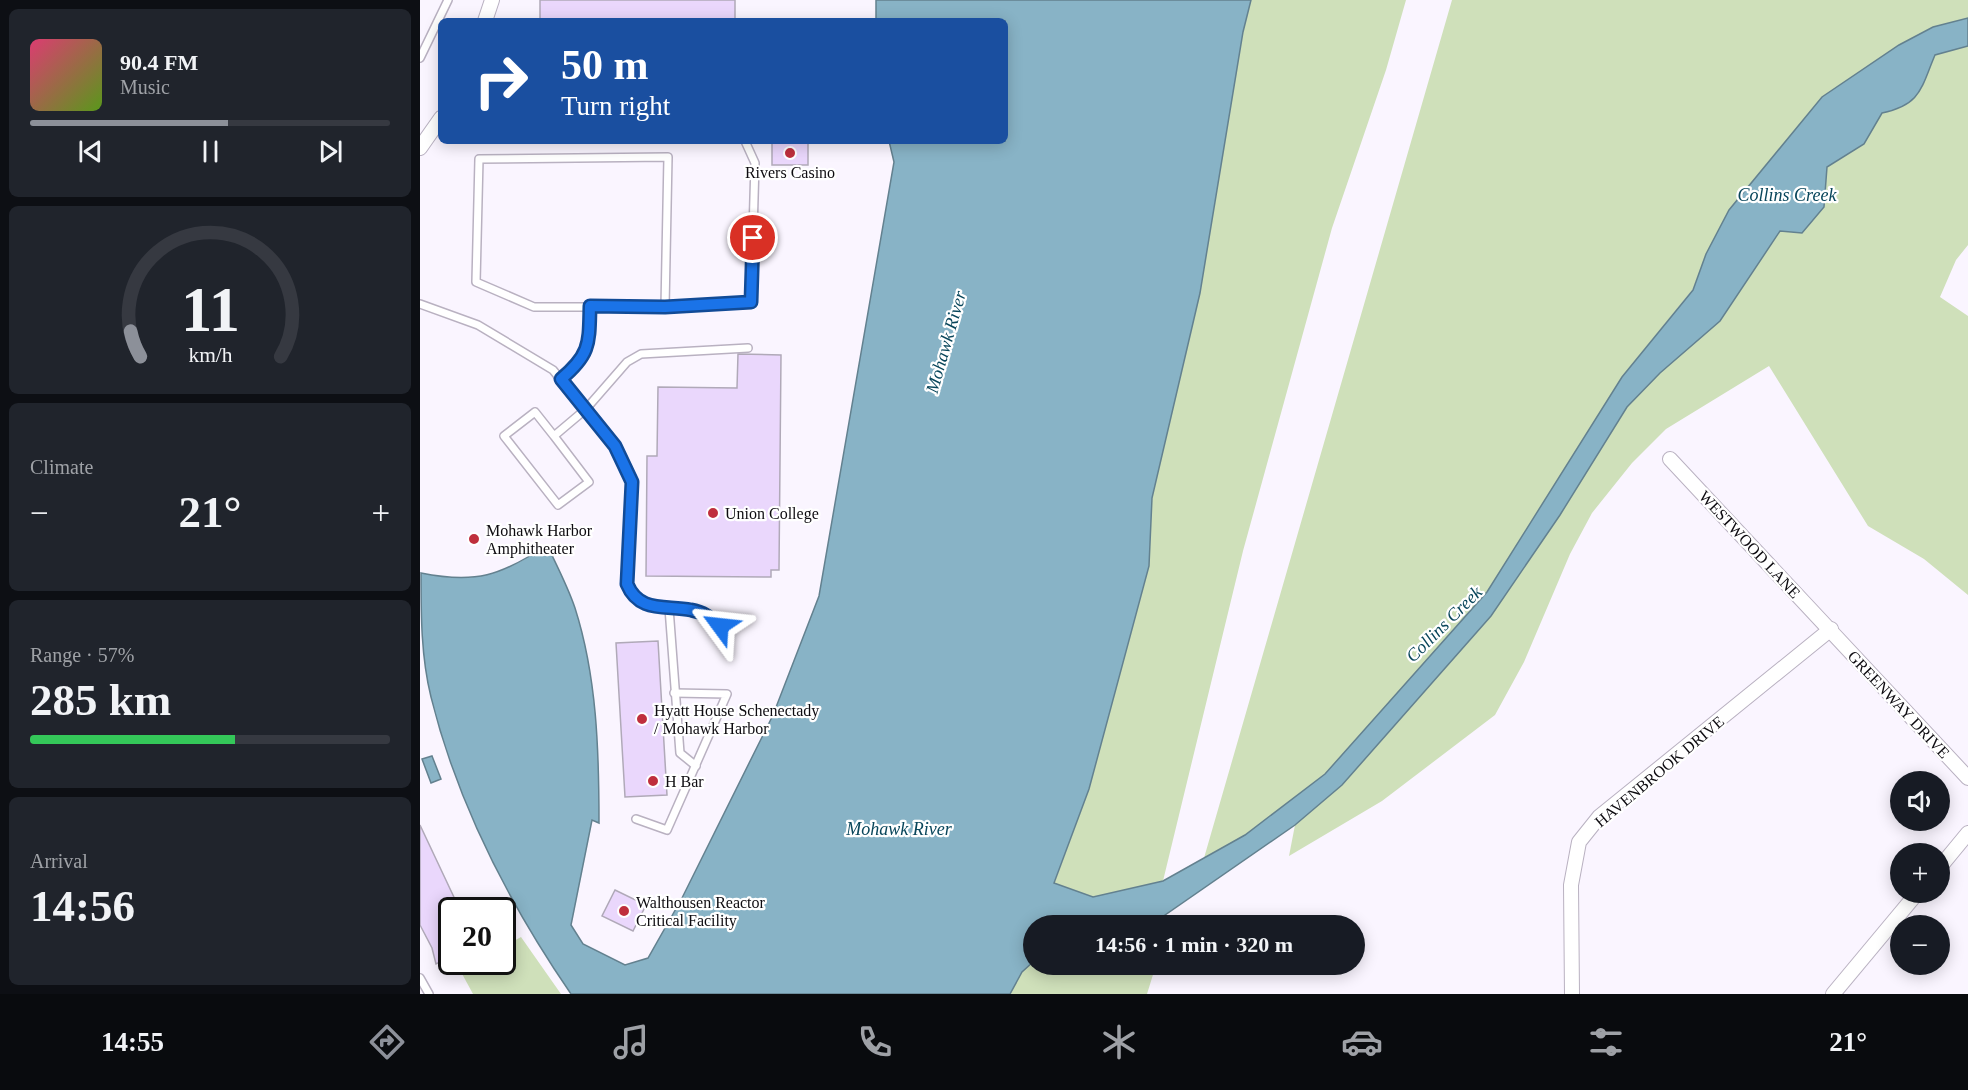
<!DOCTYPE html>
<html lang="en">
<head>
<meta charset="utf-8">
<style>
	:root { --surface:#171b24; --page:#20242c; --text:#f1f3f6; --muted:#9ea1a6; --line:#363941; --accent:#8c9099 }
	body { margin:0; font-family:"Times New Roman",serif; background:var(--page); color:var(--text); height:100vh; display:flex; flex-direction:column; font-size:22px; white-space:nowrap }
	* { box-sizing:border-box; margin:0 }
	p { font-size:20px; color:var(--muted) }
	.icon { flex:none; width:33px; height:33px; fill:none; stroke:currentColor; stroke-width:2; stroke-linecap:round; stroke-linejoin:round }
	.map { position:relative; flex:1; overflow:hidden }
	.details { display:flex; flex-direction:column; gap:9px; padding:9px; background:#0d0f14; width:420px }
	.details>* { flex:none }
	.hud { position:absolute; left:18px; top:18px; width:570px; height:126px; border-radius:9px; box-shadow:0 3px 15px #0003; background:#1a4fa0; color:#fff; overflow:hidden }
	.tools { position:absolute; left:1470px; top:771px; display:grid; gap:12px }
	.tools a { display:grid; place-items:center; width:60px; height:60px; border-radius:50%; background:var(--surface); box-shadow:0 3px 15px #0003; font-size:30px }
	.speed { position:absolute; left:18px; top:897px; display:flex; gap:12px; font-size:30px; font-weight:700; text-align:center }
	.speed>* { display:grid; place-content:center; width:78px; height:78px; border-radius:50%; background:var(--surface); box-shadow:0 3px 15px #0003; line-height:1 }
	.speed .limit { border:3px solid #111; border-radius:9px; background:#fff; color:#111 }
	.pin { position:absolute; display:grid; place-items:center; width:51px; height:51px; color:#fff; margin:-26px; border:3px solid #fff; border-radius:50%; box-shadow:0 2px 6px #0007 }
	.me { position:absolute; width:66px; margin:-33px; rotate:300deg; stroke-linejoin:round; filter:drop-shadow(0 0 4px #0008) }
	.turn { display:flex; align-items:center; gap:21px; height:126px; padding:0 24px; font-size:27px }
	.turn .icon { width:78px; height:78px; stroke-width:2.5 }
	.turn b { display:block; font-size:42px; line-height:51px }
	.big { font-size:45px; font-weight:700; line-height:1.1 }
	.details .widget { flex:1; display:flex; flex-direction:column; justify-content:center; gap:9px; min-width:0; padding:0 21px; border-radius:9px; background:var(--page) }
	.details .dial { align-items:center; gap:0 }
	.dial svg { height:156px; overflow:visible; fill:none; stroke:var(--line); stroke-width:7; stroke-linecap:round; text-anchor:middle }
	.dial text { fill:var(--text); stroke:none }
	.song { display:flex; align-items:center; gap:18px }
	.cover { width:72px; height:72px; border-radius:9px; background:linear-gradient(135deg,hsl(340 70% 55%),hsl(90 70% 35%)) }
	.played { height:6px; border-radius:3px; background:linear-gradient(90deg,var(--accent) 55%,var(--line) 55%) }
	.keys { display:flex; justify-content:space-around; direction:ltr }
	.heat { display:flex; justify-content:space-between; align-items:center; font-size:33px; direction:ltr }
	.charge { height:9px; border-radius:4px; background:linear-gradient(90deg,#34c759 57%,var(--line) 0) }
	.trip { position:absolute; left:603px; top:915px; width:342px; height:60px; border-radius:30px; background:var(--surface); box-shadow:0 3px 15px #0003; font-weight:700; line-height:60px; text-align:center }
	.tabs { display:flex; height:96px; justify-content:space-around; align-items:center; background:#090b0e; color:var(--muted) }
	.tabs .icon { width:42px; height:42px }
	.tabs .active { color:var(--accent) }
	.tabs b { font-size:27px; color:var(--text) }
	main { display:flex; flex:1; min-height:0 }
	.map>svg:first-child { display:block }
</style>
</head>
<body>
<main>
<section class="details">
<div class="widget">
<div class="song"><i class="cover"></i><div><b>90.4 FM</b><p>Music</p></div></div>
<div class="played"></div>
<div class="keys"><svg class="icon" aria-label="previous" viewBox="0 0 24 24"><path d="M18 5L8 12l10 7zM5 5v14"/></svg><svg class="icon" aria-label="pause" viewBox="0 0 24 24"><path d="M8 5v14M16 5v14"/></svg><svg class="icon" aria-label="next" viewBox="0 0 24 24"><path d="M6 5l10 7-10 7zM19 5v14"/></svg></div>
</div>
<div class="widget dial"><svg viewBox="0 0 100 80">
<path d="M14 69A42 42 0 1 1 86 69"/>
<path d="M14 69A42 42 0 0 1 9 56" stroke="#8c9099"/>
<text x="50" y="56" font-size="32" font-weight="700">11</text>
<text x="50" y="72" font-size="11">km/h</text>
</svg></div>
<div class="widget"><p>Climate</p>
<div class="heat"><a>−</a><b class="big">21°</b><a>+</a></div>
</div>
<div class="widget"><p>Range · 57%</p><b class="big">285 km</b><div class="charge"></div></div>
<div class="widget"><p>Arrival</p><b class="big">14:56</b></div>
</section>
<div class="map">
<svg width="1548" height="994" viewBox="0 0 1548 994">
	<rect width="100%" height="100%" fill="#faf5ff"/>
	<g fill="#cfe0ba">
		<path d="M831 0H986L966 70 912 228 823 551 743 881 673 897 634 884 669 789 729 566 732 498 780 293 823 32Z"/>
		<path d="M1032 0H1548V18L1513 27 1479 45 1402 97 1286 254 1273 289 1202 377 1067 592 905 774 825 835 784 858Z"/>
		<path d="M1548 46V245L1536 260 1520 297 1548 316V595L1504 559 1448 526 1349 366 1246 429 1212 463 1172 513 1150 554 1104 662 1075 715 962 801 869 856 875 825 922 785 1071 616 1140 515 1207 407 1240 373 1300 321 1360 231 1404 207 1407 167 1444 144 1462 113C1501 105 1501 88 1515 55Z"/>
		<path d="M101 937 141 994H53L40 970 56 962H82L83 947Z"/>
		<path d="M613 962 614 964 736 965 727 994H590L602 972Z"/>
	</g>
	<g fill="#88b3c6" stroke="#63818f" stroke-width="1.5">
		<path d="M456 0H831L823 32 780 293 732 498 729 566 669 789 634 883 673 897 743 881 825 835 905 774 1067 592 1202 377 1273 290 1286 254 1309 210 1402 97 1479 45 1513 27 1548 18V46L1515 55C1501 88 1501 105 1462 113L1444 144 1407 167 1404 207 1382 233 1360 231 1300 321 1240 373 1207 407 1140 515 1071 616 922 785 875 825 732 924 614 926 613 962 602 972 590 994H151C90 905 37 802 11 697 1 657 1 614 1 573 55 584 81 576 127 545 137 566 148 587 155 608 177 677 179 751 179 823L172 820 151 925 163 944 205 965 228 958 262 898 353 715 399 596 474 162 469 141H585V21H456Z"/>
		<path d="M12 756 21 779 11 783 2 759Z"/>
	</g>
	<g fill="#ead7fc" stroke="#b0a9b8" stroke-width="1.5">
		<rect x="120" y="0" width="195" height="21"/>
		<rect x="352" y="141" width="36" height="24"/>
		<path d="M318 354 361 355 359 570H351V577L226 576 227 456H237L238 387 317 388Z"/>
		<path d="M238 641 247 795 205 797 196 643Z"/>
		<path d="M0 825 40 910H32V956L16 964 12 948 0 925Z"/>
		<path d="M195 890 226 905 213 931 182 916Z"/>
	</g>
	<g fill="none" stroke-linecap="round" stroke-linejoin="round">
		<g stroke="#b9b1c1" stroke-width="10">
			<g id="lane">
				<path d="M0 58 28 0"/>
				<path d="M0 304 58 325 133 370 195 446 211 482 207 583C219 613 245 605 271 610 283 612 291 618 300 626"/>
				<path d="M245 307 248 157 59 159 56 282 114 307H245L331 302 335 163 325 141"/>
				<path d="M141 379C172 352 169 345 170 306"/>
				<path d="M134 436 169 482 138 505 84 436 115 412 134 436 166 409 207 362 221 354 328 348"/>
				<path d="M249 608 260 753 276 766"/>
				<path d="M216 819 247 830 307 694 254 693"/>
				<path d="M0 978 9 994"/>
			</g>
		</g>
		<g stroke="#b9b1c1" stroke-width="16">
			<g id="street">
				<path d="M65 21 72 0"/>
				<path d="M0 148 21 118"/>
				<path d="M1250 459 1548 778"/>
				<path d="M1520 867 1548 833"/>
				<path d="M1152 994 1151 885 1159 842 1179 817 1411 629"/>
				<path d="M1413 994 1498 892"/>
			</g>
		</g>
		<use href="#lane" stroke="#fff" stroke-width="7"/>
		<use href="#street" stroke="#fff" stroke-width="14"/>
	</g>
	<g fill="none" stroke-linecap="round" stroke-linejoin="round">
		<g stroke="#114b97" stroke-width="15">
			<path id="route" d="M300 626C291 618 283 612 271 610 245 605 219 613 207 584L212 482 195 446 141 379C171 354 169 343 170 306L245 307 331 302 333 238"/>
		</g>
		<use href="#route" stroke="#1a73e8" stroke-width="10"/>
	</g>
	<g fill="#bf2f3d" stroke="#fff" stroke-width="2">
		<circle cx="370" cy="153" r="6"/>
		<circle cx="293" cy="513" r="6"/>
		<circle cx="54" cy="539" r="6"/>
		<circle cx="222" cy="719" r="6"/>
		<circle cx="233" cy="781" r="6"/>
		<circle cx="204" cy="911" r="6"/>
	</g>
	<g text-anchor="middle" stroke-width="4.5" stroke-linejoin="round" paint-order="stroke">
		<g font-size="16" fill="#0d0b10" stroke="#fff" text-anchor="start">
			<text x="370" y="178" text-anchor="middle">Rivers Casino</text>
			<text x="305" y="519">Union College</text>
			<text x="66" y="536">Mohawk Harbor<tspan x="66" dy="18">Amphitheater</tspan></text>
			<text x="234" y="716">Hyatt House Schenectady<tspan x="234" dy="18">/ Mohawk Harbor</tspan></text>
			<text x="245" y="787">H Bar</text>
			<text x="216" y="908">Walthousen Reactor<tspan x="216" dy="18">Critical Facility</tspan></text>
		</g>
		<g font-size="16" fill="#0d0b10" stroke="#fff">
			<text transform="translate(1330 544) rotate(47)" y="6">WESTWOOD LANE</text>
			<text transform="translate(1479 704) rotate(47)" y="6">GREENWAY DRIVE</text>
			<text transform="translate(1239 771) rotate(-40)" y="6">HAVENBROOK DRIVE</text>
		</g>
		<g font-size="18" font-style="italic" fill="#09465b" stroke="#fff">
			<text x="1367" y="201">Collins Creek</text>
			<text transform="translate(526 342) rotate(-74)" y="6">Mohawk River</text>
			<text transform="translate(1024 624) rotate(-45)" y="6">Collins Creek</text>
			<text x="479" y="835">Mohawk River</text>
		</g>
	</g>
</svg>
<div class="tools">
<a><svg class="icon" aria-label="sound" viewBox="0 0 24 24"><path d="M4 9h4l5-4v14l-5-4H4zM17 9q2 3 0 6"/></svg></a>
<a>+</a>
<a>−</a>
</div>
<div class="speed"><div class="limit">20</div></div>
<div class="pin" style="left:333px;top:238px;background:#d93025"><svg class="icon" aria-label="arrive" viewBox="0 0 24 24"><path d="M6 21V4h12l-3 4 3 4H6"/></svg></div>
<svg class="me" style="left:300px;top:626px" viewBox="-20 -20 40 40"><path d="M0-17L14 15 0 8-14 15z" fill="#1a73e8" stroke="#fff" stroke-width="4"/></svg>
<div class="trip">14:56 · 1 min · 320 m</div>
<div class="hud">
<div class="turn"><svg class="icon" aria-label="right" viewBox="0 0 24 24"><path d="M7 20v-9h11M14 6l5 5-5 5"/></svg><div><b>50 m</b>Turn right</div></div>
</div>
</div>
</main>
<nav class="tabs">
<b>14:55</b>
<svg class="icon active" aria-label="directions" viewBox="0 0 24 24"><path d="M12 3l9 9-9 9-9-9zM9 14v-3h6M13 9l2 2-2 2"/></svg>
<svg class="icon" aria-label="music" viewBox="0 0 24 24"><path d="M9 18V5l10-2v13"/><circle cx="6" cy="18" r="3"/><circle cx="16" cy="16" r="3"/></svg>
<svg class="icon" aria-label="phone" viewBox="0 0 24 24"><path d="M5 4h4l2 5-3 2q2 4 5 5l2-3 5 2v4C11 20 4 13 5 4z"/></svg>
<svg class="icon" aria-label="climate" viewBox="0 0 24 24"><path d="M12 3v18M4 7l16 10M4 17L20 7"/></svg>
<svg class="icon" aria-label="car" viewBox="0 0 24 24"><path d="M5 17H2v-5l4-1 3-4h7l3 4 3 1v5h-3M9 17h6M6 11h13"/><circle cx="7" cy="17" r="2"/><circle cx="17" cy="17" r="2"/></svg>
<svg class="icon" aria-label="filters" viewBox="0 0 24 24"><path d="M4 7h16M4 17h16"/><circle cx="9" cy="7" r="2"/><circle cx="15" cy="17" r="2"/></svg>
<b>21°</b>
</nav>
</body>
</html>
